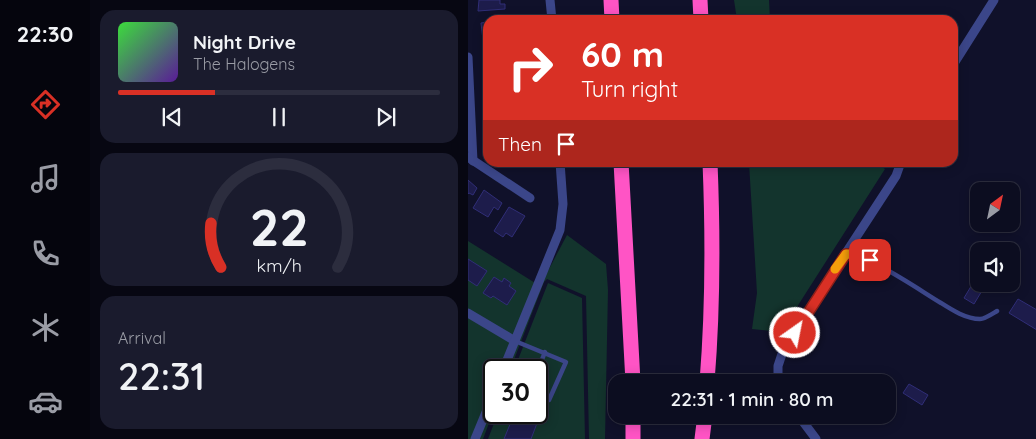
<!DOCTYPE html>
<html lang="en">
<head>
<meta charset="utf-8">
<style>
	:root { --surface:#0c0d20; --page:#1a1b2d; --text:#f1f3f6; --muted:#9a9ca5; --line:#2c2d3e; --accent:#d93025 }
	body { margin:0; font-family:Quicksand,sans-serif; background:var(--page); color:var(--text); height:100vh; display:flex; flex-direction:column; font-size:19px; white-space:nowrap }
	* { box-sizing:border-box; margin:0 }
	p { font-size:16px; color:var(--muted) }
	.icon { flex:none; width:28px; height:28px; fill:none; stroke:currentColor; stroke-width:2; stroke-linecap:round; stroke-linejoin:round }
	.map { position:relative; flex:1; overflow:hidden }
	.panel { display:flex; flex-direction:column; gap:10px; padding:10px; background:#070712; width:378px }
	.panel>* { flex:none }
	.banner { position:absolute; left:15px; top:15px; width:475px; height:152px; border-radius:15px; box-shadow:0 2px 12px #0003,0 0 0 1px var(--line); background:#d93025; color:#fff; overflow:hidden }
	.needle { width:32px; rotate:33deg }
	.fabs { position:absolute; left:502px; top:182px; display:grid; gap:10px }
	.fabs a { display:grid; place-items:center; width:50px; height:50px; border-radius:10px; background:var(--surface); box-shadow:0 2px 12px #0003,0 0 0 1px var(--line); font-size:25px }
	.speed { position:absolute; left:15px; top:359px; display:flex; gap:10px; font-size:25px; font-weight:700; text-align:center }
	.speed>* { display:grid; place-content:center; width:65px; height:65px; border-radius:50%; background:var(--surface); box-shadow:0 2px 12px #0003,0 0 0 1px var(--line); line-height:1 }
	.speed .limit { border:2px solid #111; border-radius:8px; background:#fff; color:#111 }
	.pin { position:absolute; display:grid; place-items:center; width:42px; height:42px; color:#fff; margin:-21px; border-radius:10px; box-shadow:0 2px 8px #0006 }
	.me { position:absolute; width:55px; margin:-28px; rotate:33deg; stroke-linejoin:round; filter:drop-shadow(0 0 4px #0008) }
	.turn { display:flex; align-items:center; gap:18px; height:105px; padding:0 15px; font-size:22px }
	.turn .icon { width:65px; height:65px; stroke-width:2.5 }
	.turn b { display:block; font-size:35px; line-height:42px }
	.then { display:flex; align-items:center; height:48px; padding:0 15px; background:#0003; gap:10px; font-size:19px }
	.big { font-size:38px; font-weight:600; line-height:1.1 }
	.panel .widget { flex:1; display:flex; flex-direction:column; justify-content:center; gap:8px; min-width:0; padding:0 18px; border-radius:15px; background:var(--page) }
	.panel .dial { align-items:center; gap:0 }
	.dial svg { height:130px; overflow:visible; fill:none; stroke:var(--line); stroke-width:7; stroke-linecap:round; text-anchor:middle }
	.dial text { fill:var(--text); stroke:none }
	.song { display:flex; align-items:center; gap:15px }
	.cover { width:60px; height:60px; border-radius:8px; background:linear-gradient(135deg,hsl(120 70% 55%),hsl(270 70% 35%)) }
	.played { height:5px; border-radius:2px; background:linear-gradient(90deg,var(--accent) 30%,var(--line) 30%) }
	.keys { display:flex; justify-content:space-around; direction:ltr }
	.trip { position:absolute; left:140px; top:374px; width:288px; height:50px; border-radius:15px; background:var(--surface); box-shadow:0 2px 12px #0003,0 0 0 1px var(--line); font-weight:600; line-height:50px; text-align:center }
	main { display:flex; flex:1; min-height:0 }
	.tab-bar { display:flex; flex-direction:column; width:90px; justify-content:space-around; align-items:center; background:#05050d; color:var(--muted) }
	.tab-bar .icon { width:35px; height:35px }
	.tab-bar .current { color:var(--accent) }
	.tab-bar b { font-size:22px; color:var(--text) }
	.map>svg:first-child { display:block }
</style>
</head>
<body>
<main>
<nav class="tab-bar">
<b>22:30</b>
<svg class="icon current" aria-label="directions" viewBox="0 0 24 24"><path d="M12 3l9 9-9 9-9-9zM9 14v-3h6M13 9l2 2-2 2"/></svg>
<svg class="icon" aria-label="music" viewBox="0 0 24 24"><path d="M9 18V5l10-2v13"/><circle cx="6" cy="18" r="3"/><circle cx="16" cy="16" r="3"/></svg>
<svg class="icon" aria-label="phone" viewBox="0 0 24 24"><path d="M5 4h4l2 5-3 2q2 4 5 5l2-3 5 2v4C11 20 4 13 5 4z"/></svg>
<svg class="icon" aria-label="climate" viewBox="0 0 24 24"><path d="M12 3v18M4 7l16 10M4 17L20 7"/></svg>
<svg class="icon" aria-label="car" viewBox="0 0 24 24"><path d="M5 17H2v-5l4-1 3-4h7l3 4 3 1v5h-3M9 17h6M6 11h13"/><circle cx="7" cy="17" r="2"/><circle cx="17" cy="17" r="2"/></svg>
</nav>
<section class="panel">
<div class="widget">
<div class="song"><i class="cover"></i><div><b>Night Drive</b><p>The Halogens</p></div></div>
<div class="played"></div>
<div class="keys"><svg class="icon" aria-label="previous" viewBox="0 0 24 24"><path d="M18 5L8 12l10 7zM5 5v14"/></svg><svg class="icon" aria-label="pause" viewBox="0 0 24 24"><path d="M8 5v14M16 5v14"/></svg><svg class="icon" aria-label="next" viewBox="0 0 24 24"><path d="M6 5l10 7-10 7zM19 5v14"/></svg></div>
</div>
<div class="widget dial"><svg viewBox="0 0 100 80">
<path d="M14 69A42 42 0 1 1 86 69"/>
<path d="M14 69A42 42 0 0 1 8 42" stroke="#d93025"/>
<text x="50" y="56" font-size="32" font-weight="700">22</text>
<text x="50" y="72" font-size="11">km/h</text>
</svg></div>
<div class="widget"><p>Arrival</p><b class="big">22:31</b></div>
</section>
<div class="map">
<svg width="569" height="439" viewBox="0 0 569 439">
	<rect width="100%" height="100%" fill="#10112a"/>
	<g fill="#13342d">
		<path d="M266 0H301L302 20H269Z"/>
		<path d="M408 163 417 169 313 332 284 329 289 293 281 163Z"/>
		<path d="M99 235 138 264 140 290 137 439H121L118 296 79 279 76 282 42 370H26V410L15 439H0V241L72 286Z"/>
		<path d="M80 283 114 298 117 439H20L30 413 69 412V370H46Z"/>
	</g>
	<g fill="#1d1c4b" stroke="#302e77">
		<path d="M11 0H32V4H37V9L10 11Z"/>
		<path d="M20 22V39L15 40 13 23Z"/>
		<path d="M15 51H20V69L16 70Z"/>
		<path d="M17 80H20V99H18Z"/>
		<path d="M0 180 9 188 5 195 1 193 0 194Z"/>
		<path d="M16 190 34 203 30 210 26 207 20 217 5 208Z"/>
		<path d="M41 207 57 216 44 237 38 233 35 237 26 231Z"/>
		<path d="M0 259 19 271 9 286 0 280Z"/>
		<path d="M511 273V284H518L506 304 496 298Z"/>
		<path d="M26 277 34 282 36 278 43 283 41 286 48 291 39 305 25 296 23 298 15 293Z"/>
		<path d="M550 299 569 310V330L541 313Z"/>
		<path d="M441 384 460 395 454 405 435 393Z"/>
		<path d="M69 408 74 410 63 439H36L47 412H69Z"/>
	</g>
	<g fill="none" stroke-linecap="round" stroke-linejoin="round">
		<g stroke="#3b4689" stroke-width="4.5">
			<path d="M377 254C405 257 448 288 473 303 484 310 498 319 512 319 517 319 524 314 529 311"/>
			<path d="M47 341 98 362 81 400"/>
			<path d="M69 372 77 352"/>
		</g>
		<g stroke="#3b4689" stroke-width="9">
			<path d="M82 0 84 20"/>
			<path d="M0 57 5 161"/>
			<path d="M485 65 526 0"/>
			<path d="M0 157 62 198"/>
			<path d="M0 313 47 341"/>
			<path d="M35 370 92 230 95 204 92 162"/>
			<path d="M310 382V366L316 348 428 176 433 162"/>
			<path d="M330 415 348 439"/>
			<path d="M7 439 26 393"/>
		</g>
		<g stroke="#ff54c5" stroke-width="15">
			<path d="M143 0 144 20"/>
			<path d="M232 0 233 20"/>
			<path d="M153 162 165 382"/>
			<path d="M239 382C245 309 245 236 242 162"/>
			<path d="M165 439V415"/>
			<path d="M234 439 237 415"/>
		</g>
	</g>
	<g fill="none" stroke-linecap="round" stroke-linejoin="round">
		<g stroke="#8d1f18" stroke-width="12">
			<path id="route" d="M327 333 378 254 386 255 402 260"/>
		</g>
		<use href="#route" stroke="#d93025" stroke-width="9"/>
		<path stroke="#f59e0b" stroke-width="9" d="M367 269 378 254H383"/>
	</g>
</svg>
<div class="fabs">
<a><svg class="needle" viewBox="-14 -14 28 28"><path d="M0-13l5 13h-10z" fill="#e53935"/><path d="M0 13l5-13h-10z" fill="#9a9ca5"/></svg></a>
<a><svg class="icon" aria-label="sound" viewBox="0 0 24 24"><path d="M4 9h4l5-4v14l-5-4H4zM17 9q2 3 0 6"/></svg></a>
</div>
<div class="speed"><div class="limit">30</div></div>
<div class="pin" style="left:402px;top:260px;background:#d93025"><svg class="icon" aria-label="arrive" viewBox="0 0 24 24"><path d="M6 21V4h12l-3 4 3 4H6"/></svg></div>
<svg class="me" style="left:327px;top:333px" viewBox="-20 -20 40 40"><circle r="17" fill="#d93025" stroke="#fff" stroke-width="3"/><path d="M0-11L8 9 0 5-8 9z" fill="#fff"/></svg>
<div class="trip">22:31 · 1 min · 80 m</div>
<div class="banner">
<div class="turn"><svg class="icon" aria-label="right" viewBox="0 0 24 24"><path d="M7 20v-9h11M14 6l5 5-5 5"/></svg><div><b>60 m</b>Turn right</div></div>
<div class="then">Then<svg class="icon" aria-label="arrive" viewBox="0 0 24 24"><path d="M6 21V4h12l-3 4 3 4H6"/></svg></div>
</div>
</div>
</main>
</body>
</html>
